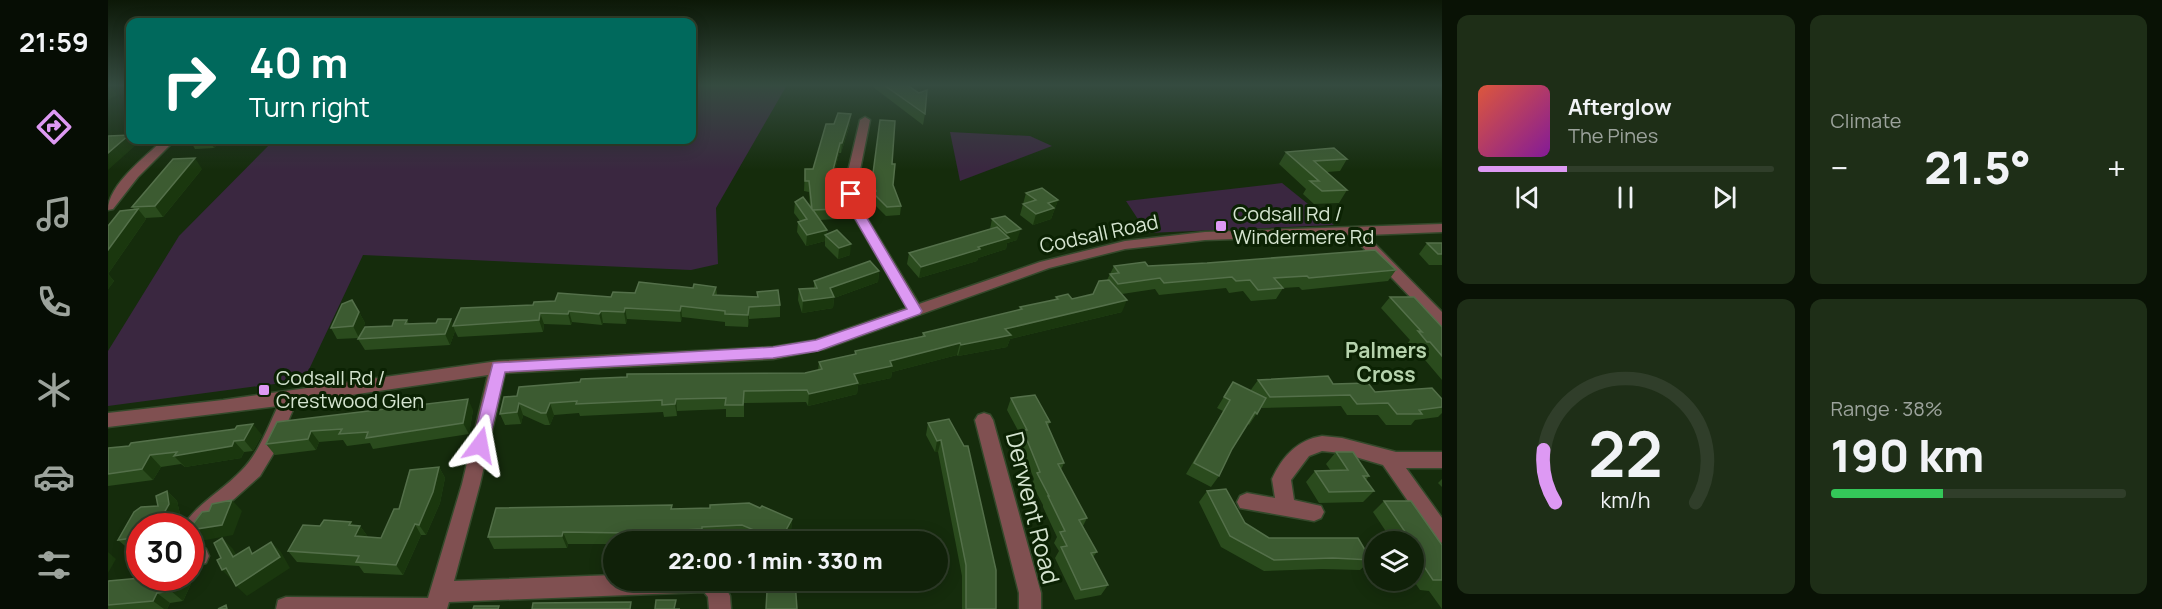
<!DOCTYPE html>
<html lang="en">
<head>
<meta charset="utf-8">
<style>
	:root { --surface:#102109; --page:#1e2e17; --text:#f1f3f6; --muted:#9ca39c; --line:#303e2a; --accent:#dd99f3 }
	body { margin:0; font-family:Manrope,sans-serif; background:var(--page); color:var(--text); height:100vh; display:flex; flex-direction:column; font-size:22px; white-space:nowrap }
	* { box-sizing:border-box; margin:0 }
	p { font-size:20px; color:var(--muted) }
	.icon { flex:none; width:33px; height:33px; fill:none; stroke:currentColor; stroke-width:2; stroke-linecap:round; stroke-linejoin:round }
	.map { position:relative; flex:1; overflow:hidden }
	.sheet { display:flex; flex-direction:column; gap:15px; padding:15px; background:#091205; width:720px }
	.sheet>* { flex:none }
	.top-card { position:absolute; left:18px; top:18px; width:570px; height:126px; border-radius:12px; box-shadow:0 3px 15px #0003,0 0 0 2px var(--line); background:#00695c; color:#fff; overflow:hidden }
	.buttons { position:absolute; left:1256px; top:531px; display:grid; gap:12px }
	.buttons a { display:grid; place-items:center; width:60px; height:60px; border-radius:50%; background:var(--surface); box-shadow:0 3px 15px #0003,0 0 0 2px var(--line); font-size:30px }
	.speed { position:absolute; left:18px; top:513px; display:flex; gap:12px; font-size:30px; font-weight:700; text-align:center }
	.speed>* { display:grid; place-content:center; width:78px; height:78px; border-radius:50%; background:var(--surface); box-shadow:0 3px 15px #0003,0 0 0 2px var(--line); line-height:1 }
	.speed .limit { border:9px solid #d22; background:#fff; color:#111 }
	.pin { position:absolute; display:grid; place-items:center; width:51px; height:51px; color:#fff; margin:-26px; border-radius:12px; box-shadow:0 3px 9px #0006 }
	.me { position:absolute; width:66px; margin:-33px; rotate:13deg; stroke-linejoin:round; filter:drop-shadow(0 0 4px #0008) }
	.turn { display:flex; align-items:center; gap:21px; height:126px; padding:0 24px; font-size:27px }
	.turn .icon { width:78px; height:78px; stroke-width:2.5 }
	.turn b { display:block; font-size:42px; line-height:51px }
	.big { font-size:45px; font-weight:800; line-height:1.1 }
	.sheet .widget { flex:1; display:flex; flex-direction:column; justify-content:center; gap:9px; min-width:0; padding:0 21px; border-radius:12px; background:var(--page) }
	.sheet .dial { align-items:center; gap:0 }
	.dial svg { height:156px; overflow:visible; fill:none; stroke:var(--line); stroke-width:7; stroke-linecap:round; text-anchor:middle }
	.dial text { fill:var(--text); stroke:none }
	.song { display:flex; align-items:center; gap:18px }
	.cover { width:72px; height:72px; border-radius:9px; background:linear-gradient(135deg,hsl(10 70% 55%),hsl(290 70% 35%)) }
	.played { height:6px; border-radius:3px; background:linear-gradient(90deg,var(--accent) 30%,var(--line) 30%) }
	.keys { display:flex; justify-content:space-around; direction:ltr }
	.heat { display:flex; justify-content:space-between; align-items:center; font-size:33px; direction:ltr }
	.charge { height:9px; border-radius:4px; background:linear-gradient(90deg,#34c759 38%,var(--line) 0) }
	.sheet .tiles { flex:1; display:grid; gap:15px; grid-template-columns:repeat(2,1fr) }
	.trip { position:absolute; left:495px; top:531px; width:345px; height:60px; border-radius:30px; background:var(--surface); box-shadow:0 3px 15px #0003,0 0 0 2px var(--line); font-weight:800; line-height:60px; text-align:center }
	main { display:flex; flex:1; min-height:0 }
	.dock { display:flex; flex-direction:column; width:108px; justify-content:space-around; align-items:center; background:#060d04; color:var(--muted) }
	.dock .icon { width:42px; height:42px }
	.dock .selected { color:var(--accent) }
	.dock b { font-size:27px; color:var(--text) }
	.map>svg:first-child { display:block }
</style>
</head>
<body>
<main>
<nav class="dock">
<b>21:59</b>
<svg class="icon selected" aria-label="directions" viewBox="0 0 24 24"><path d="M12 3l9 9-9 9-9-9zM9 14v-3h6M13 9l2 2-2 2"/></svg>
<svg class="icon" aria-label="music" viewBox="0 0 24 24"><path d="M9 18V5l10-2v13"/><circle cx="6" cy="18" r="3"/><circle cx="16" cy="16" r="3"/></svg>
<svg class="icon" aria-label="phone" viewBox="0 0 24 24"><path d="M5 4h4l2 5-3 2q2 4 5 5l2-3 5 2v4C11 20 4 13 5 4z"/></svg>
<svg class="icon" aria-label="climate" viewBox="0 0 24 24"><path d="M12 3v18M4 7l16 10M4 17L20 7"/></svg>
<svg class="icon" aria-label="car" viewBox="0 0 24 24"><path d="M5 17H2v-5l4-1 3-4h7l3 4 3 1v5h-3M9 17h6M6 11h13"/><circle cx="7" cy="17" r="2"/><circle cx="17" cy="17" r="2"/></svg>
<svg class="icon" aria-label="filters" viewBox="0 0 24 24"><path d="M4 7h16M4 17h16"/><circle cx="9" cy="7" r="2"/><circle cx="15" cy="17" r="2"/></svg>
</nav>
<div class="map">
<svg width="1334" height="609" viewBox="0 0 1334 609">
	<rect width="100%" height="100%" fill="#152c0c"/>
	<g fill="#3a2740">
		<path d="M584 85H679L608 208 610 264 583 270 255 255 196 380 0 406V351L71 236 166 140H584Z"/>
		<path d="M842 132 922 136 944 146 852 181Z"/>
		<path d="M1174 183 1226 225 1039 233 1018 201Z"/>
	</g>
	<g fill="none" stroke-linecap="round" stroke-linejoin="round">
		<g stroke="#34492b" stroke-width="3">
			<g id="minor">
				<path d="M757 117 762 120 750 180 749 194 754 210 811 304 932 262 1017 241 1097 232 1334 224V232L1258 235 1334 312V326L1329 325 1243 235 1097 240 1017 249 941 268 716 349 665 359 397 373 372 484 346 581 506 575V580H614L622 596 623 609H601L600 597 596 592 341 602 339 609H168L170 600 178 597 320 598 354 484 380 375 188 403 167 451 152 476 107 516 89 539 82 542V526H75C90 503 114 491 133 471 151 453 159 429 170 406L0 427V413L115 400 390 361 665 347 708 340 799 308 742 210 737 194 738 180 752 120Z"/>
				<path d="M55 140H67L30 177 5 209 0 210C0 185 37 157 55 140Z"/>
				<path d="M876 413 882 415 885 420 933 593V609H911V593L867 420 870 415Z"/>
				<path d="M1214 436 1234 438 1288 452H1334V468H1298L1334 518V543L1327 540 1275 465 1234 453 1214 451 1201 456 1183 480 1186 500 1213 506 1216 512 1213 518 1206 521 1132 508 1129 502 1132 496 1139 493 1167 498 1164 479C1174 457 1189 440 1214 436Z"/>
				<path d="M91 546 98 549 101 556 98 563 82 567V547Z"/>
			</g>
		</g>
		<use href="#minor" fill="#805051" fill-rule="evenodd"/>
	</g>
	<g fill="#2a4b1d">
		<path d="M765 85H799L817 114 815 125 765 87Z"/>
		<path d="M772 120 784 164 785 185 793 206 792 215 778 216 763 201Z"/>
		<path d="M726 124H742L733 153H731L725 179 729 209 728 219 712 220 719 234 742 255 730 259 717 246V241L698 246 689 232 690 222 692 221 686 213 687 202 702 207 701 192 696 191 697 169H705Z"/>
		<path d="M82 140H113L106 148 87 149Z"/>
		<path d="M1178 152 1239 159 1232 171 1219 172 1239 190 1231 203 1206 204 1195 194 1198 189 1171 164Z"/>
		<path d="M94 169 55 217 37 218 38 219 0 274 6 281 0 289V226L26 209 24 207Z"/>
		<path d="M918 193 950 200 943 219 925 225 912 215Z"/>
		<path d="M884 219 909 240 899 243 898 249 870 258 869 261 811 278 799 264 801 253 882 229Z"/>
		<path d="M1319 243H1334V265H1321L1311 254Z"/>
		<path d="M1006 266H1040L1288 270 1280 281 1194 290 1191 287 1175 288 1168 299 1143 301 1135 291 1121 293 1118 288 1051 295 1047 289 1014 294V312L902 339 899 347 850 356 849 355 784 372 783 378 750 385 749 394 700 406 698 402 636 403V417H618V409L569 411V416L556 417 555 412 472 416 471 413 446 415 442 425H437L415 415 413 424 397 425 392 414 396 397 697 373 710 370 711 362 747 354V351L814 336 815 333 911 310 912 307 947 300 948 297 964 299 985 294 999 280Z"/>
		<path d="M771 271 770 282 726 298 725 308 694 313 690 300 691 289 706 288V281Z"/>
		<path d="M608 287 609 295 672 305V317L641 319 640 327 617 326V322L574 317 573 322 519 319 518 324 495 323 494 325 464 322 463 325 436 324 435 332 350 337 347 331 342 345 257 350 250 339 299 320 301 324 346 325 425 305 503 297 527 293Z"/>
		<path d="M1282 297 1334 327V380L1312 354H1309L1300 343 1302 340 1273 308Z"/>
		<path d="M251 312 257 323 251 338 229 339 223 328Z"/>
		<path d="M1150 380 1225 384 1267 392 1334 399V413L1330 417 1307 420 1303 425H1278L1270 415H1239L1233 406 1154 408 1153 407 1141 425 1140 424 1124 449 1111 476 1103 487 1078 474 1115 411 1109 408 1125 382 1142 391Z"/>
		<path d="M903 398 942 422 940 426 956 463 953 470 979 518 975 526 989 552 985 557 1000 585 993 595 967 600 947 558 951 551 946 543 949 537 935 507V505L924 484 926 479 911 441 913 436 899 410Z"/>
		<path d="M365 410 361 434 265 449 262 443 239 446 235 440 211 442 208 450 167 455 158 444 169 422Z"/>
		<path d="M841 419 888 609H854V576L830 452H827L818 435 820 423Z"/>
		<path d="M154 435 145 451 136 452 133 458 77 467 73 464 53 467 45 480 0 486V448Z"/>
		<path d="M1228 452 1261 476 1258 480 1266 491 1255 502 1211 503 1198 482 1207 471H1223L1218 464Z"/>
		<path d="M331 467 337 478 332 503 318 535H313L295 575 256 573 251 566 189 562 180 551 212 526 243 522 246 526H252L260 537 273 538 291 509Z"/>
		<path d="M1334 479V487L1330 483Z"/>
		<path d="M59 491 69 501 72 514 65 526H32V549L22 550 10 540 50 506Z"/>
		<path d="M1099 491 1137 523 1161 538 1263 560 1252 570 1214 569 1156 571 1113 547 1091 502Z"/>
		<path d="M1276 501 1334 545V609L1321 591 1312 590 1305 580V542H1285L1265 512Z"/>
		<path d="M564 505V509L652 508 684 519 683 531 680 538 681 542H646L635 537 596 539V541L585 542H506V544H460L459 548 386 549 380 537Z"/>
		<path d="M33 578H76L83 584 75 601 62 603 59 609H0V581Z"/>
		<path d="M659 580H687L689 609 661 591Z"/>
	</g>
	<g fill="#1a370e">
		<path d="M4 87 9 95 0 100V89Z"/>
		<path d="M743 114 742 124 733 153 734 143Z"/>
		<path d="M21 135 22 140H24L28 145 0 170V153Z"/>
		<path d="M101 140H113L106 148Z"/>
		<path d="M732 143 731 153 724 184V174Z"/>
		<path d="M87 158 94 169 55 217 47 206Z"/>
		<path d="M950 200 943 219 925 225 928 214 940 203Z"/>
		<path d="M30 209 38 219 0 274 6 281 0 289V250Z"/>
		<path d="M913 229 909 240 899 243 898 249 870 258 869 261 811 278 813 267 898 239 899 233Z"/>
		<path d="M719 230V236L717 235V241L698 246 699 235Z"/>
		<path d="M743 244 742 255 730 259 731 248Z"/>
		<path d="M771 271 770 282 726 298 725 308 694 313 695 301 722 288Z"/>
		<path d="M1019 300 1014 312 902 339 899 347 850 356 853 345 897 329Z"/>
		<path d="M573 306 574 317 573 322 572 311Z"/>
		<path d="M641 307V319L640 327V315Z"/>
		<path d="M517 308 519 319 518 324 516 312Z"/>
		<path d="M461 311 464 322 463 325 460 314Z"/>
		<path d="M493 311 495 323 494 325 491 314Z"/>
		<path d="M251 312 257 323 251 338 245 326Z"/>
		<path d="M432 313 436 324 435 332 431 320Z"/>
		<path d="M343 319 347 331 342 345 337 334Z"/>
		<path d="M852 343 849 355 784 372 783 378 750 385 749 394 700 406 701 394 746 374 782 361Z"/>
		<path d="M360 399 365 410 361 434 355 423Z"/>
		<path d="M568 399 569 411V416L567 404Z"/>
		<path d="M411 403 415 415 413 424 409 412Z"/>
		<path d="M442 403 446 415 442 425 438 413Z"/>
		<path d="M145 424 154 435 145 451 136 440Z"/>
		<path d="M203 431 211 442 208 450 200 439Z"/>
		<path d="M833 440 830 452H827L829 441Z"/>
		<path d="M126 441 136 452 133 458 77 467 66 456Z"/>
		<path d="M42 455 53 467 45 480 34 469Z"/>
		<path d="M331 467 337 478 332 503 318 535 311 525Z"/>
		<path d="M59 491 69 501 72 514 65 526H49Z"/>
		<path d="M124 500 134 511 125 535 92 541 82 531V530Z"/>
		<path d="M684 519 683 531 678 542 677 532Z"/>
		<path d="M243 522 250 531 252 526 260 537 255 547 241 525Z"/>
		<path d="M307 524 313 535 295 575 288 565Z"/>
		<path d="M455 532 460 544 459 548 454 536Z"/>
		<path d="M114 538 125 549 136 568 125 557Z"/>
		<path d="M163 542 173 552 182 568 139 596 128 586Z"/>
		<path d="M0 552 8 559 0 573Z"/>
		<path d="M118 568 125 581 114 570Z"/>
		<path d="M70 578H76L83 584 75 601 63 591Z"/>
		<path d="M49 593 62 603 59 609H56L45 601Z"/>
	</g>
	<g fill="#3c5b31" stroke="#54704a" stroke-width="1.5">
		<path d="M776 85H799L811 93 819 90 817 114Z"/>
		<path d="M730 113 743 114 734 143H732L724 174 729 209 705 210 719 230 699 235 690 222 699 219 687 202 695 197 704 209 701 181H697V169H705L718 124H726Z"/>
		<path d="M772 120 787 121 784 164H787L785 185 793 206 779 207 764 192 768 191 764 181Z"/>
		<path d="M21 135 0 153V136Z"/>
		<path d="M1226 148 1239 159 1206 161 1239 190 1214 191 1202 181H1211L1178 152Z"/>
		<path d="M87 158 47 206 24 207 65 159Z"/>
		<path d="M934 188 950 200 940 203 946 208 928 214 915 204 928 200 918 193Z"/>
		<path d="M30 209 0 250V226L12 211Z"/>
		<path d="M897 216 913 229 899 233 884 219Z"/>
		<path d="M889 227 901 238 870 247 872 249 813 267 801 253Z"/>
		<path d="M729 230 743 244 731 248 717 235Z"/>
		<path d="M1319 243H1334V254H1330Z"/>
		<path d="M1267 250 1288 270 1201 278 1199 276 1166 278 1175 288 1150 290 1142 280 1128 281 1124 277 1056 283 1052 278 1010 284 1002 274 1011 273 1006 266 1037 262 1040 266 1099 263Z"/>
		<path d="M762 261 771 271 722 288 726 297 695 301 691 289 709 288 706 281Z"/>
		<path d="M1001 280 1019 300 897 329 903 335 853 345 852 343 782 361 784 366 746 374 750 383 701 394 699 390 636 391 635 405H617L618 398 568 399 567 404 554 405V400L468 404 469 401 442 403 438 413H433L411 403 409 412 392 414 396 397 409 396 411 387 472 382 473 379 519 377V374L697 373 714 369 711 362 748 354 747 351 817 336 815 333 914 309 912 307 950 299 948 297 960 294 964 299 985 294 991 281Z"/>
		<path d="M531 282 585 288 586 284 608 287 605 295 650 297 649 292 670 290 672 305 641 307 640 315 617 314V311L573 306 572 311 517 308 516 312 493 311 491 314 461 311 460 314 432 313 431 320 345 326 353 308 425 305 426 302 447 301 450 293 503 297 505 292 527 293Z"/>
		<path d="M1282 297H1306L1334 327V356L1322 342H1319L1310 331 1314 332Z"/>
		<path d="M244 300 251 312 245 326 223 328 234 304Z"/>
		<path d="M330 319H343L337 334 250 339 257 327 284 326 286 320H299L297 324 328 323Z"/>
		<path d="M1220 376 1225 384 1260 383 1267 392 1324 388 1334 399V407L1311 410 1314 414H1289L1280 403 1249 404 1242 395 1162 397 1150 380Z"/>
		<path d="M1125 382 1158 398 1149 414 1147 412 1124 449 1111 476 1086 463 1122 400 1116 397Z"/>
		<path d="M927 395 942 422H938L956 463 950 464 979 518 971 520 989 552 983 553 1000 585 973 590 953 547 959 546 952 532 957 531 940 496H941L929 473 932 472 915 430H919L903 398Z"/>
		<path d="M360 399 355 423 258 438 260 432 231 434 234 429 203 431 200 439 158 444 169 422Z"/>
		<path d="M841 419 856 446H860L888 570V609H858V565L833 440 829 441 820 423Z"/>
		<path d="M145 424 136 440 126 441 124 446 66 456 69 452 42 455 34 469 0 474V448L21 446 23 443 127 429 129 426Z"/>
		<path d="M1228 452H1245L1261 476H1255L1266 491 1221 492 1207 471 1240 470Z"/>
		<path d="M331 467 325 492 311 525 307 524 288 565 248 562 251 556 180 551 195 525 212 526 216 520 243 522 241 525 252 526 247 536 273 538 286 509H291L302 470Z"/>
		<path d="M1118 489 1137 523 1161 538H1250L1263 560 1225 558 1166 560 1122 536 1099 491Z"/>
		<path d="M59 491 61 504 49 526H32V537L10 540 26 512 33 507 50 506 48 496Z"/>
		<path d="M124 500 114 525 82 530V528L94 512 101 511 104 504Z"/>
		<path d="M1276 501H1303L1334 545V580H1325L1305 550V542H1304Z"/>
		<path d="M641 503 652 508 654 506 684 519 677 532 681 542H654L646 530 634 525 594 527V529L519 533 455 532 454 536 380 537 388 508 564 505 563 509 602 508V505Z"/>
		<path d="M114 538 125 557 141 547 144 554 163 542 172 557 128 586 118 568 114 570 109 560 113 558 106 543Z"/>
		<path d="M33 578H70L63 591 49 593 45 601 0 605V581Z"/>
		<path d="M661 580H687L689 609H658L659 591H663Z"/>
		<path d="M548 600H568L566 609H572H547Z"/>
		<path d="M523 602 522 609H424L425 603Z"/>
		<path d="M118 605 119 609H110Z"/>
		<path d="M366 606H391L390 609H365Z"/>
	</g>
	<linearGradient id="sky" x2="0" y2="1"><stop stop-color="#0c1807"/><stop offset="0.5" stop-color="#354b40"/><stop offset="1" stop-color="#354b40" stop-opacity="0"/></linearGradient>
	<rect width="1334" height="170" fill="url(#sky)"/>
	<path fill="#dd99f3" stroke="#90639e" stroke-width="1.5" d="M743 190 749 194 754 210 814 311 812 314 710 351 665 358 397 372 380 445 378 450 372 452 366 450 364 445 385 363 665 347 708 340 799 309 742 210 738 194Z"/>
	<g fill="#dd99f3" stroke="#0b2203" stroke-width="2">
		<rect x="1107" y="220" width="12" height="12" rx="3"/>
		<rect x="150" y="384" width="12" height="12" rx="3"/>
	</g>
	<g text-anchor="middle" stroke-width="6" stroke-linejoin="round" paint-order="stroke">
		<g font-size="20" fill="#d5e4d0" stroke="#0b2203" text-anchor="start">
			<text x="1125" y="221">Codsall Rd /<tspan x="1125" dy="23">Windermere Rd</tspan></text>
			<text x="168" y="385">Codsall Rd /<tspan x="168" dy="23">Crestwood Glen</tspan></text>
		</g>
		<g font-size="20" fill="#d5e4d0" stroke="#0b2203">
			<text transform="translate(991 234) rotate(-12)" y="7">Codsall Road</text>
		</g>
		<g font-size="21" font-weight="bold" fill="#b6d3ad" stroke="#0b2203">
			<text x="1278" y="358">Palmers<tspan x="1278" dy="24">Cross</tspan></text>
		</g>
		<g font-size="24" fill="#d5e4d0" stroke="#0b2203">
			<text transform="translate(924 508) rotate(76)" y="8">Derwent Road</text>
		</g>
	</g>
</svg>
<div class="buttons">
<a><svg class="icon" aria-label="layers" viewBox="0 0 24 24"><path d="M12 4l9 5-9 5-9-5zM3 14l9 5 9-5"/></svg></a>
</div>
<div class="speed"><div class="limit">30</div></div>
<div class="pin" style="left:743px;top:194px;background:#d93025"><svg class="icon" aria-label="arrive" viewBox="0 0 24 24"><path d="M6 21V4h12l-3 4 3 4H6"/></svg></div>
<svg class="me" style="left:372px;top:445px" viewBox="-20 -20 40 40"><path d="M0-17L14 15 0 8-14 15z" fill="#dd99f3" stroke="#fff" stroke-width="4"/></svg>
<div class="trip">22:00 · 1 min · 330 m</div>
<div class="top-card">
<div class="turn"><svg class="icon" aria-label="right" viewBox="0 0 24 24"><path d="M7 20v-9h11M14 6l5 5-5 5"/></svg><div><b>40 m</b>Turn right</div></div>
</div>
</div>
<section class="sheet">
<div class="tiles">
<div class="widget">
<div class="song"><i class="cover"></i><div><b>Afterglow</b><p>The Pines</p></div></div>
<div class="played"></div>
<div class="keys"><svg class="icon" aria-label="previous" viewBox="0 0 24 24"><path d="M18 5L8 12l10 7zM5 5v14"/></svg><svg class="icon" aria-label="pause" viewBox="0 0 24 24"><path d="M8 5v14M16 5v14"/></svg><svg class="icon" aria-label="next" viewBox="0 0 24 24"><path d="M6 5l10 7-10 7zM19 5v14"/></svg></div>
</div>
<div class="widget"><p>Climate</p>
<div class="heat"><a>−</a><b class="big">21.5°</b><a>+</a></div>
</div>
<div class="widget dial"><svg viewBox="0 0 100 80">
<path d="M14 69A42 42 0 1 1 86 69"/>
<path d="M14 69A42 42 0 0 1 8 42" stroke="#dd99f3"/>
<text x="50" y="56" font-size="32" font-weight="700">22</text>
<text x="50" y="72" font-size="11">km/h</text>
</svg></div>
<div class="widget"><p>Range · 38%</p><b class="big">190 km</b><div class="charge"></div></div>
</div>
</section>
</main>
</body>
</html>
